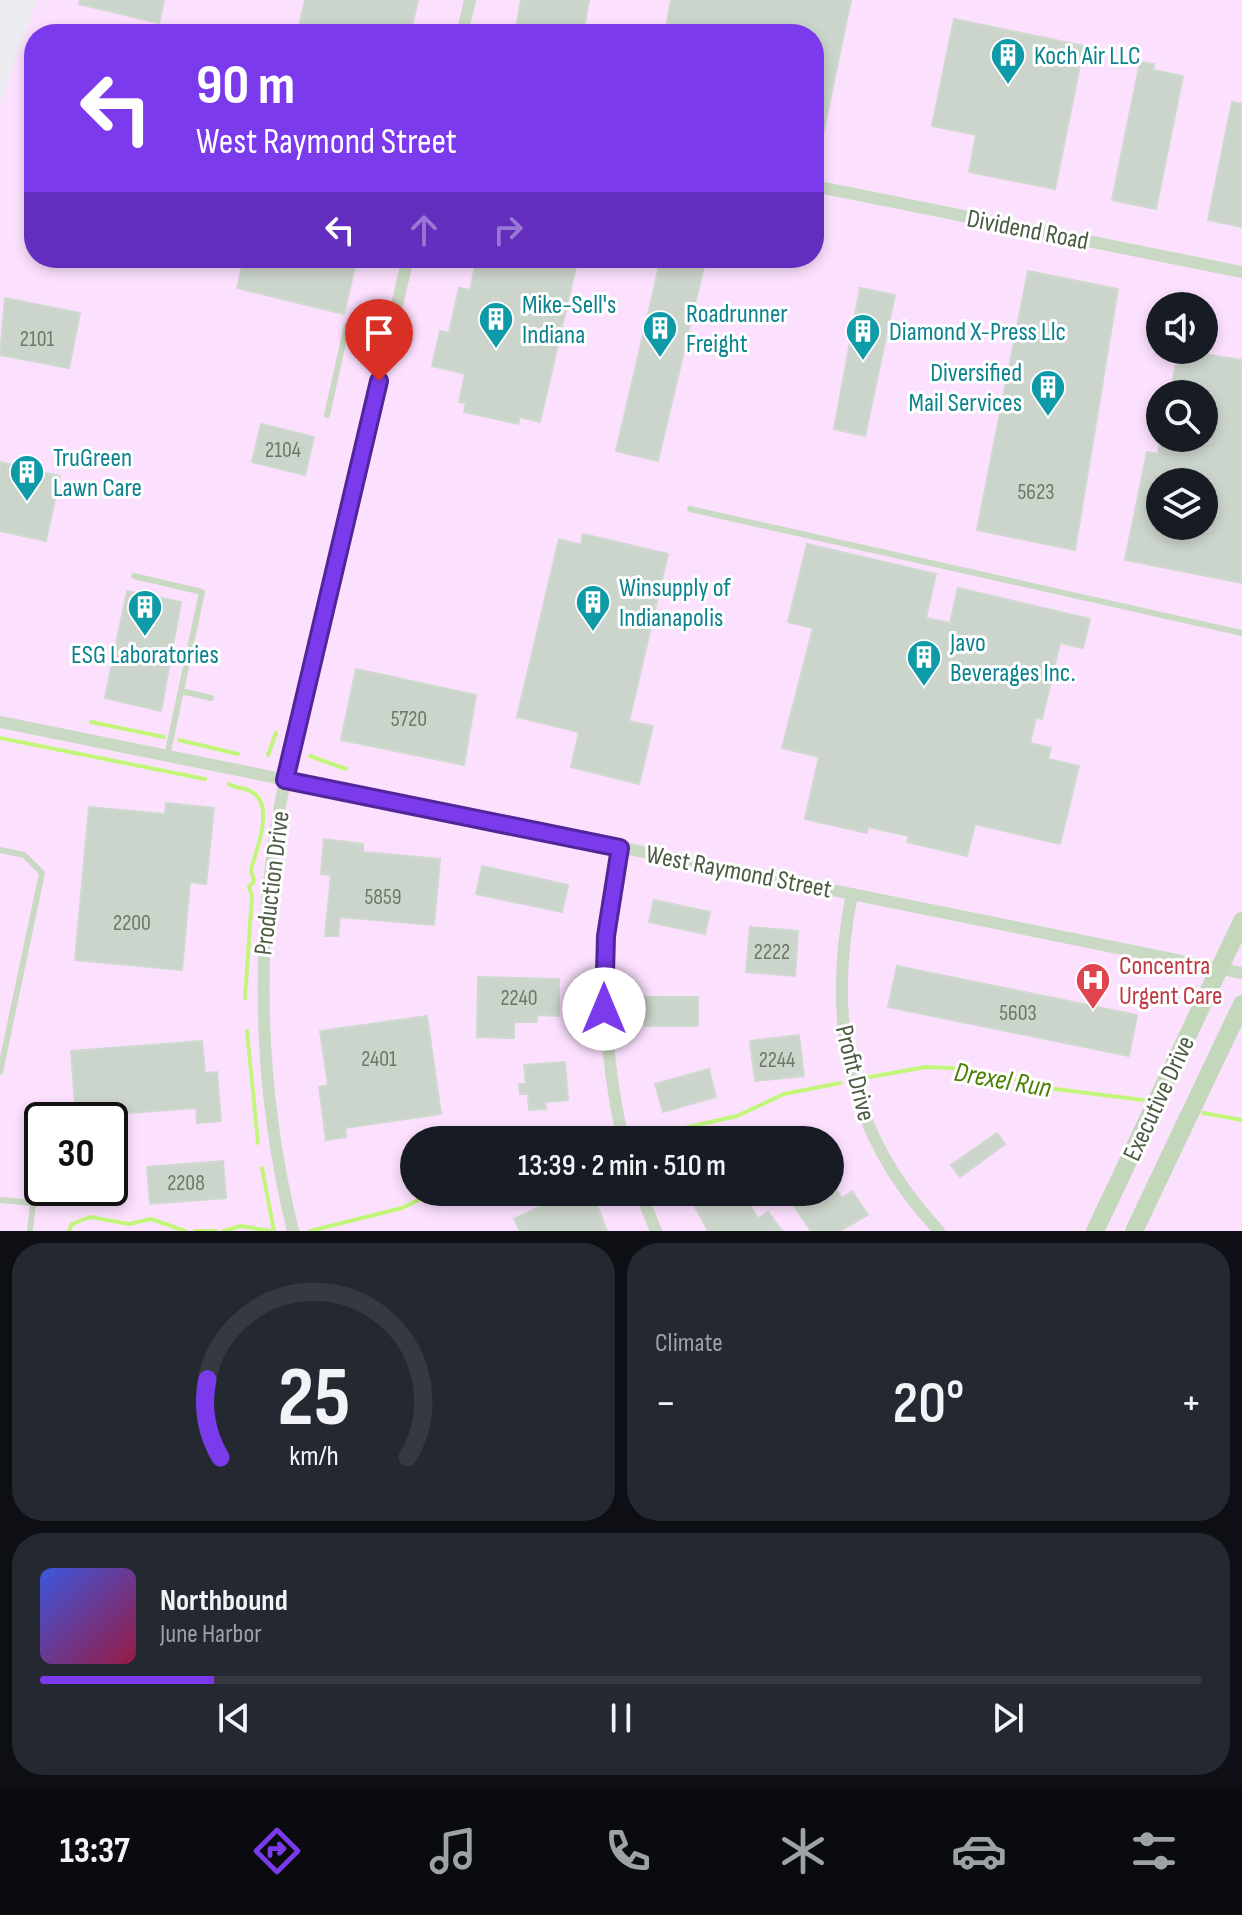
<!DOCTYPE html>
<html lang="en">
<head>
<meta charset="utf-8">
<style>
	:root { --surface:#171b24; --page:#242831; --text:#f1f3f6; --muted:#9ea1a6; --line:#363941; --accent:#7c3aed }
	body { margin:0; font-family:"Sofia Sans Condensed",sans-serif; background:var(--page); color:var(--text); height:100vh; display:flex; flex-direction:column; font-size:30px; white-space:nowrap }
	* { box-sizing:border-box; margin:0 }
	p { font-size:26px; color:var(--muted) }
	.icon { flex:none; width:44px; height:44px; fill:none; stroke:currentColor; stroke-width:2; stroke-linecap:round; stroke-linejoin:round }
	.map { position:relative; height:1231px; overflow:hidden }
	.panel { display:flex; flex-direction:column; gap:12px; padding:12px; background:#0d0f14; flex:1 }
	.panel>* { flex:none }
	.top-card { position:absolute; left:24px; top:24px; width:800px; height:244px; border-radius:32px; box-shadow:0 4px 12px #0003; background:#7c3aed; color:#fff; overflow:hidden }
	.tools { position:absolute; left:1146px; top:292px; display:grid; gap:16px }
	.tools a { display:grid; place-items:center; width:72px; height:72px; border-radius:50%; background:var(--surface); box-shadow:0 4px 12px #0003; font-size:40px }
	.speed { position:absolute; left:24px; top:1102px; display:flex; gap:16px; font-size:40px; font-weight:700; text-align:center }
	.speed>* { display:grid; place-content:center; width:104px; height:104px; border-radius:50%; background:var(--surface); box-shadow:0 4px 12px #0003; line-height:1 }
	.speed .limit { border:4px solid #111; border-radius:12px; background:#fff; color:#111 }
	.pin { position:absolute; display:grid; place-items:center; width:68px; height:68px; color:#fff; margin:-82px -34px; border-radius:50% 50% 50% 0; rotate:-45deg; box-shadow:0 0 8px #0007 }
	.pin .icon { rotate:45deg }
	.me { position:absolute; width:88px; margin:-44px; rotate:0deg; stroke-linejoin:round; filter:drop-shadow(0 0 6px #0008) }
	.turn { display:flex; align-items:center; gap:28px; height:168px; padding:0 40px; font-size:36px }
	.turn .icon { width:104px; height:104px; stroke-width:2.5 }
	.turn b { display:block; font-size:56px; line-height:68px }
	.lanes { display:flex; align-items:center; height:76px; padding:0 40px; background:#0003; justify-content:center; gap:40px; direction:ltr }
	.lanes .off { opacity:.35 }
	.big { font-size:60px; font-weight:600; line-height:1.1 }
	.panel .tile { flex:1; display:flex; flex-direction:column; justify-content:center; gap:12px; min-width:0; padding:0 28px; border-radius:32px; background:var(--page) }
	.panel .dial { align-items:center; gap:0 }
	.dial svg { height:208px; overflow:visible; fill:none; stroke:var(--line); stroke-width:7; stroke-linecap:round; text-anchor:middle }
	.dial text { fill:var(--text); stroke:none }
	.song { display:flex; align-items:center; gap:24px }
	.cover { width:96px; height:96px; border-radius:12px; background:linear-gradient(135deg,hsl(230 70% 55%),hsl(340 70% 35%)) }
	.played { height:8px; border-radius:4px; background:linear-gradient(90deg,var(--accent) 15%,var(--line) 15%) }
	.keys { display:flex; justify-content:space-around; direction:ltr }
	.heat { display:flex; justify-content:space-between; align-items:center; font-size:44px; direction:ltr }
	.panel .tiles { flex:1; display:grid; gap:12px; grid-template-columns:1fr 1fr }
	.tile:last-child { grid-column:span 2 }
	.trip { position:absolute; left:400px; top:1126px; width:444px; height:80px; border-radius:40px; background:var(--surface); box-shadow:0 4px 12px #0003; font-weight:600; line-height:80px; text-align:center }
	.menu { display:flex; height:128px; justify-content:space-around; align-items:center; background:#090b0e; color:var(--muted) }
	.menu .icon { width:56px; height:56px }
	.menu .current { color:var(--accent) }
	.menu b { font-size:36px; color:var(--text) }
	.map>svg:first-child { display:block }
</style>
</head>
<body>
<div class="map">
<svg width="1242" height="1231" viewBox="0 0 1242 1231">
	<rect width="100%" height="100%" fill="#ecebef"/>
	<path fill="#fce1fe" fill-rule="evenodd" d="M37 0H1242V1231H0V104ZM34 34H814V258H34ZM1160 306H1204V350H1160ZM1160 394H1204V438H1160ZM1160 482H1204V526H1160ZM42 1120H110V1188H42ZM414 1140H830V1192H414Z"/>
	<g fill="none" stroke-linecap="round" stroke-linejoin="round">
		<g stroke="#c1f67b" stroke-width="4">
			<path d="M91 722 164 737"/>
			<path d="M0 738 205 779"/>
			<path d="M179 740 238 754"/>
			<path d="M268 755 276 733"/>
			<path d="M310 756 346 769"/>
			<path d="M229 784C238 790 247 786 256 795 272 810 257 849 252 866 249 874 255 874 253 883L249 886 252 896 245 998"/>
			<path d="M247 1031 258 1143"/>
			<path d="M864 1078 926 1067 972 1069 1055 1089 1143 1100"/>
			<path d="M1203 1113 1242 1120"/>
			<path d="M644 1137 737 1116 784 1094 840 1083"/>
			<path d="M262 1168 274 1231"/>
			<path d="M69 1231 72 1224 90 1217 129 1224 151 1219 185 1231"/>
			<path d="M195 1231H216"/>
			<path d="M223 1231 241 1226 271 1231"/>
			<path d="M310 1231 402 1208 433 1193 452 1196 456 1192"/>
		</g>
	</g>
	<g fill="#ccd5cb" stroke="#cfd9cf" stroke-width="2" fill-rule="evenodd">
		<path d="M80 0H164L159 23 79 4Z"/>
		<path d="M305 0H418L410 34H297Z"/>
		<path d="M521 0H589L583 34H515Z"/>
		<path d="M671 0H851L818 158H814V34H665Z"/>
		<path d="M954 19 1084 46 1055 189 969 172 976 135 932 126Z"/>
		<path d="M1140 62 1154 64 1153 70 1183 76 1156 209 1112 200Z"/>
		<path d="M1232 102 1242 104V227L1208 220Z"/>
		<path d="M244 258H357L344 314 237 288Z"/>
		<path d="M477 258H578L540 422 520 417 518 424 464 412 466 403 459 402 465 374 432 366 440 331 449 333 459 288 470 290Z"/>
		<path d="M661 258H701L699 265 704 266 658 461 616 451Z"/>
		<path d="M1028 271 1118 289 1075 550 977 530Z"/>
		<path d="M860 288 895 295 865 436 834 429Z"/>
		<path d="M5 298 80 313 69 368 0 355Z"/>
		<path d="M1179 350 1242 360V583L1125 560 1147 452 1158 454 1161 438H1204V394H1170ZM1160 482H1204V526H1160Z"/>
		<path d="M261 424 314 437 305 475 252 462Z"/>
		<path d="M0 462 60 476 46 541 0 531Z"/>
		<path d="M583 534 668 554 629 721 653 726 639 784 571 767 579 732 517 717 559 539 581 545Z"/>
		<path d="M807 544 936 574 926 618 950 623 958 588 1090 619 1083 648 1060 643 1042 719 1036 717 1030 743 1051 748 1048 759 1079 766 1060 844 975 824 967 856 907 842 909 836 868 827 867 833 805 819 819 757 782 748 813 628 788 622Z"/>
		<path d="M127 591 181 602 161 711 105 698Z"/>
		<path d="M356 669 476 695 464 765 341 740Z"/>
		<path d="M166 803 214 808 206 884 190 882 182 970 75 960 89 807 165 814Z"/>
		<path d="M324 839 363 844V852L440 859 434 925 340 917 338 936H325L331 875 321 874Z"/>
		<path d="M482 866 568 885 562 912 476 894Z"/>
		<path d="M654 900 710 912 705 934 649 922Z"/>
		<path d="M750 927 798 931 795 976 746 972Z"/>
		<path d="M897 966 1137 1015 1129 1056 888 1007Z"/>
		<path d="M478 977 559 979V1016L537 1015V1022H514V1038L477 1037Z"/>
		<path d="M644 997H698V1026H645Z"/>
		<path d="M427 1016 441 1114 345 1128 346 1137 326 1140 319 1087 328 1085 320 1031Z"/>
		<path d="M799 1035 804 1076 755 1081 750 1041Z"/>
		<path d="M202 1041 205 1073 217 1072 221 1121 197 1123 196 1108 76 1117 71 1051Z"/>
		<path d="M565 1062 568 1100 545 1102 546 1109 529 1110 528 1094H520L519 1084H526L524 1065Z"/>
		<path d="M709 1069 716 1097 663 1112 655 1084Z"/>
		<path d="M997 1133 1005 1144 960 1177 951 1165Z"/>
		<path d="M223 1161 226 1198 150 1204 147 1167Z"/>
		<path d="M830 1181 842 1198 852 1191 868 1215 840 1231H811L788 1197 795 1192H830Z"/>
		<path d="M570 1192H592L607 1231H520L514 1219Z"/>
		<path d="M687 1192H766L748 1202 758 1219 768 1212 782 1231H708Z"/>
	</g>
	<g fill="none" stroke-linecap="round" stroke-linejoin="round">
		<g stroke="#cad9c3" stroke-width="6">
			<path d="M327 415 347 325"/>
			<path d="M690 509 1242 633"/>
			<path d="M134 576 202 592 167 756"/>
			<path d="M181 691 211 698"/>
			<path d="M0 850 24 855 42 873 0 1072"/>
			<path d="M0 1200 33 1203 30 1231"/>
		</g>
		<g stroke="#cad9c3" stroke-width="12">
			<path d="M462 34 470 0"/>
			<path d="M814 186 1242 272"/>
			<path d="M0 722 1242 973"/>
			<path d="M620 848C600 952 600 1036 623 1140"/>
			<path d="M852 894C826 1023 848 1134 939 1231"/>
			<path d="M640 1192 656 1231"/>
			<path d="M293 1231C256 1080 254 932 285 780L408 258"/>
		</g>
		<g stroke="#c3d8bb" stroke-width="18">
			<path d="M1095 1231 1242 921"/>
			<path d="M1134 1231 1242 1004"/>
		</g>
	</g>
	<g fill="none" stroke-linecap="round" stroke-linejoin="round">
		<g stroke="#51269a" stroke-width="20">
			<path id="route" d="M379 381 285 780 620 848 606 936 604 1009"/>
		</g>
		<use href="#route" stroke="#7c3aed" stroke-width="14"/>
	</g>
	<defs>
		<g id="building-pin" transform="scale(1.8)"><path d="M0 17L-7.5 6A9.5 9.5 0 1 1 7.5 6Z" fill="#0f9aa8" stroke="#fff"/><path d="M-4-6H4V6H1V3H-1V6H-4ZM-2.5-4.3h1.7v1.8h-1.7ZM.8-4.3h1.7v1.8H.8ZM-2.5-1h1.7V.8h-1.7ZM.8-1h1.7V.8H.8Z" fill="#fff"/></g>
		<g id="hospital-pin" transform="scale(1.8)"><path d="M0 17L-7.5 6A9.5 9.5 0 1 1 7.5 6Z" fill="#e0444e" stroke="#fff"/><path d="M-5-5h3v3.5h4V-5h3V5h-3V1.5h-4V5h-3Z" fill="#fff"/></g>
	</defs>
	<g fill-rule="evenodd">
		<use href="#building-pin" x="1008" y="55"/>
		<use href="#building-pin" x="496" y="319"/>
		<use href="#building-pin" x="660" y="328"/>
		<use href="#building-pin" x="863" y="331"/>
		<use href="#building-pin" x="1048" y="387"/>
		<use href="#building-pin" x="27" y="472"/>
		<use href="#building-pin" x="593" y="602"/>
		<use href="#building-pin" x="145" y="607"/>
		<use href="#building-pin" x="924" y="657"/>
		<use href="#hospital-pin" x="1093" y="980"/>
	</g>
	<g text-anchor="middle" stroke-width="6" stroke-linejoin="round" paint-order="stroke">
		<g font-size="22" fill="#6a7a64">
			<text x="37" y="346">2101</text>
			<text x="283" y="457">2104</text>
			<text x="1036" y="499">5623</text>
			<text x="409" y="726">5720</text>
			<text x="383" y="904">5859</text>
			<text x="132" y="930">2200</text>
			<text x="772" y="959">2222</text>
			<text x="519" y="1005">2240</text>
			<text x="1018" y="1020">5603</text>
			<text x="379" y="1066">2401</text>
			<text x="777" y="1067">2244</text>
			<text x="186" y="1190">2208</text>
		</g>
		<g font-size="26" fill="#0d838f" stroke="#fff" text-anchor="start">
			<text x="1034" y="64">Koch Air LLC</text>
			<text x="522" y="313">Mike-Sell's<tspan x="522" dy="30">Indiana</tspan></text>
			<text x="686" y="322">Roadrunner<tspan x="686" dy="30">Freight</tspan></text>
			<text x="889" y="340">Diamond X-Press Llc</text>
			<text x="1022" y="381" text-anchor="end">Diversified<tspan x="1022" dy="30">Mail Services</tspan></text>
			<text x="53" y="466">TruGreen<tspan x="53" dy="30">Lawn Care</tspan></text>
			<text x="619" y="596">Winsupply of<tspan x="619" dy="30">Indianapolis</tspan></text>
			<text x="950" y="651">Javo<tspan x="950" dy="30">Beverages Inc.</tspan></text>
			<text x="145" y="663" text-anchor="middle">ESG Laboratories</text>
		</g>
		<g font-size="26" fill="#4a5b42" stroke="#fff">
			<text transform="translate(1028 229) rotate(11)" y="9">Dividend Road</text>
			<text transform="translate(739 871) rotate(11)" y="9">West Raymond Street</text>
			<text transform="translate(271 883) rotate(-83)" y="9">Production Drive</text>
			<text transform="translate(856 1073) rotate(76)" y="9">Profit Drive</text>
			<text transform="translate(1158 1098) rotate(-65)" y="9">Executive Drive</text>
		</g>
		<g font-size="26" fill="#be3a42" stroke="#fff" text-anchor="start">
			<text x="1119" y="974">Concentra<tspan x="1119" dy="30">Urgent Care</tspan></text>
		</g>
		<g font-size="28" font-style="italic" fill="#4b8005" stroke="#fff">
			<text transform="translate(1003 1079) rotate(10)" y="10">Drexel Run</text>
		</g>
	</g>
</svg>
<div class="tools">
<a><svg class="icon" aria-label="sound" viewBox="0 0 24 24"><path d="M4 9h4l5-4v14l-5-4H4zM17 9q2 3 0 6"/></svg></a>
<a><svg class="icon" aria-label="search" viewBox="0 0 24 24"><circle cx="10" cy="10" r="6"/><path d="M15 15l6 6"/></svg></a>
<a><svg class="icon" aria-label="layers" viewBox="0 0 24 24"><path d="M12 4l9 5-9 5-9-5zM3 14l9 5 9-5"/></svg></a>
</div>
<div class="speed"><div class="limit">30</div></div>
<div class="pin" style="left:379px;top:381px;background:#d93025"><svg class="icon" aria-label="arrive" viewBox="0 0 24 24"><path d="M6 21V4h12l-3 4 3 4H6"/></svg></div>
<svg class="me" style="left:604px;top:1009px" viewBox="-20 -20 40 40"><circle r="19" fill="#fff"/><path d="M0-13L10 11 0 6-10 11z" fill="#7c3aed"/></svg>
<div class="trip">13:39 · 2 min · 510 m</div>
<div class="top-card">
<div class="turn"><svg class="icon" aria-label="left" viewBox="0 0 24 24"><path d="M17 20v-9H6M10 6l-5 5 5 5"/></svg><div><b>90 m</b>West Raymond Street</div></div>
<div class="lanes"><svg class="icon" aria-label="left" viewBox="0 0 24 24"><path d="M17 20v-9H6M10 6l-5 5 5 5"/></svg><svg class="icon off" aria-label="ahead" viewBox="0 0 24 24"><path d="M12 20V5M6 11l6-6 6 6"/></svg><svg class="icon off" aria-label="right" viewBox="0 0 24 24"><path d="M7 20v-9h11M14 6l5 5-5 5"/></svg></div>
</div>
</div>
<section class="panel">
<div class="tiles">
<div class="tile dial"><svg viewBox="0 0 100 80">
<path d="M14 69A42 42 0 1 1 86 69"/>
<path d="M14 69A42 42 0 0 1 9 39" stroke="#7c3aed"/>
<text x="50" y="56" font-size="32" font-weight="700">25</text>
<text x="50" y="72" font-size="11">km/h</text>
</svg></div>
<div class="tile"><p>Climate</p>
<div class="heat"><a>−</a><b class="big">20°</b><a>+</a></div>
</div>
<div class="tile">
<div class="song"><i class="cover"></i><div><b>Northbound</b><p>June Harbor</p></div></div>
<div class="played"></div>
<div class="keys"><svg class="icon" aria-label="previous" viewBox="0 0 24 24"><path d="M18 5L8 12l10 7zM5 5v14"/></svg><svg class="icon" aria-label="pause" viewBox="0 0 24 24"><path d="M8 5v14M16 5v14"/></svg><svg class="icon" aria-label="next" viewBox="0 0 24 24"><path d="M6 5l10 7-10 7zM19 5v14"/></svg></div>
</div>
</div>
</section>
<nav class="menu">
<b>13:37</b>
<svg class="icon current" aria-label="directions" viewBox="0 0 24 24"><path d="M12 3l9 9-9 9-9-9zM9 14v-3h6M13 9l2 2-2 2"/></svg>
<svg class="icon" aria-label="music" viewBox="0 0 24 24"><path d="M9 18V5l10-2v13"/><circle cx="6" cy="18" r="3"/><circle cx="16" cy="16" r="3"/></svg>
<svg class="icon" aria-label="phone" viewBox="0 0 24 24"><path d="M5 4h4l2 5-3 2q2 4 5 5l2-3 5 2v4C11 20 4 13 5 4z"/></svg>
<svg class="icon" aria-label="climate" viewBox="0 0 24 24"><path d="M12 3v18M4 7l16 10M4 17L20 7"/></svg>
<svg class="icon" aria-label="car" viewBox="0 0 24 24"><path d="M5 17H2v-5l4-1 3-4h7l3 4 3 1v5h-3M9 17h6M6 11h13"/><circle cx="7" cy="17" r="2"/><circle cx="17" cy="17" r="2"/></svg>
<svg class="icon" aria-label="filters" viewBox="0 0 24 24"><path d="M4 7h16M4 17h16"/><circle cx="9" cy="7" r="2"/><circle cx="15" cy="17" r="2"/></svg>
</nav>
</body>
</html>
